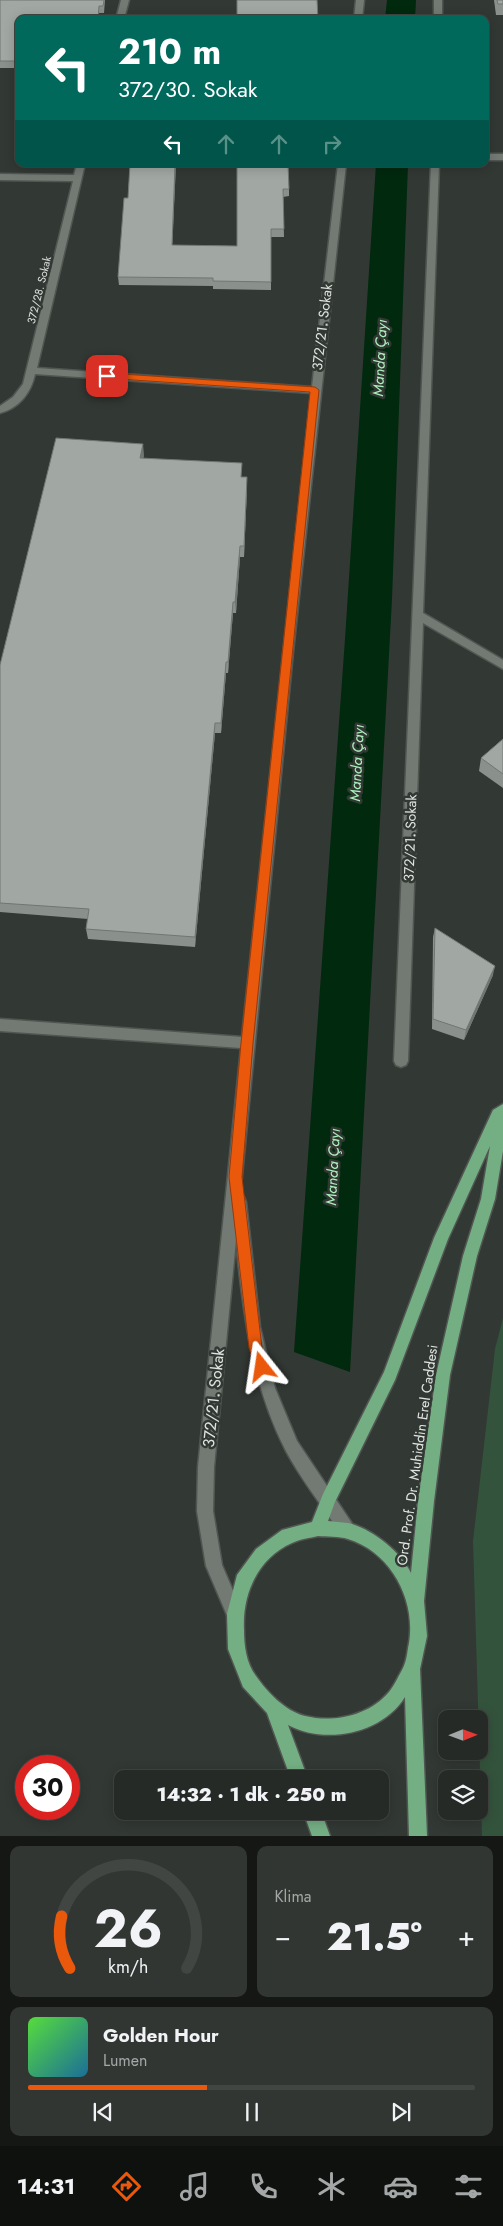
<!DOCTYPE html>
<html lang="tr">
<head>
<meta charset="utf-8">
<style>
	:root { --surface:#262a26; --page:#323632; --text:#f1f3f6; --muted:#a4a7a7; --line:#424643; --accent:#ea580c }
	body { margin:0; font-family:Jost,sans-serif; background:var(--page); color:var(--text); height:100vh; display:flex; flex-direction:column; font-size:19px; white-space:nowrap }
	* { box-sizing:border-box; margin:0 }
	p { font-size:16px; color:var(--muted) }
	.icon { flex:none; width:28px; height:28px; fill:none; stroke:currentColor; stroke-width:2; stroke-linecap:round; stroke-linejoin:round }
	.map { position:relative; height:1836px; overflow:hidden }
	.side { display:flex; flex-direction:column; gap:10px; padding:10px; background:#151715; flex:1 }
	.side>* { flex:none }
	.guide { position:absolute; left:15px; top:15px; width:474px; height:152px; border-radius:10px; box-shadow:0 2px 12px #0003,0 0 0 1px var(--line); background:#00695c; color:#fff; overflow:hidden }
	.needle { width:32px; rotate:89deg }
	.fabs { position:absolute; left:438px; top:1710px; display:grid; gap:10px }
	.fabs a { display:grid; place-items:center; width:50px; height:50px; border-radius:10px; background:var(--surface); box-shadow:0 2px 12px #0003,0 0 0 1px var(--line); font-size:25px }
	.speed { position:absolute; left:15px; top:1755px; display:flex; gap:10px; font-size:25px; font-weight:700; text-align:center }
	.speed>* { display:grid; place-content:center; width:65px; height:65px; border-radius:50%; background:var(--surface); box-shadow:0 2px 12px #0003,0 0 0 1px var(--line); line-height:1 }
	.speed .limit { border:8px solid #d22; background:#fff; color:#111 }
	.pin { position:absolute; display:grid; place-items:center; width:42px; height:42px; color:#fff; margin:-21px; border-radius:10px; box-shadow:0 2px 8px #0006 }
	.me { position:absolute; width:55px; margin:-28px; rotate:345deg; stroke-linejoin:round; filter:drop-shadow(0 0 4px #0008) }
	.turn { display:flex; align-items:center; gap:18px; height:105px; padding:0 20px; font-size:22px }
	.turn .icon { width:65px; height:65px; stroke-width:2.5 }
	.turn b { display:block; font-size:35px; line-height:42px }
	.lanes { display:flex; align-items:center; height:48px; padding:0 20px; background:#0003; justify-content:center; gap:25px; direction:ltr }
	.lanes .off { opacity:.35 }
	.big { font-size:38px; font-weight:800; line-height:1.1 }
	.side .tile { flex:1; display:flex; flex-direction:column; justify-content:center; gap:8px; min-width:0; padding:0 18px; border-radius:10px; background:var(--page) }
	.side .dial { align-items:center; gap:0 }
	.dial svg { height:130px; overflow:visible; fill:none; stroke:var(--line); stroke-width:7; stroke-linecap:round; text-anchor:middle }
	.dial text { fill:var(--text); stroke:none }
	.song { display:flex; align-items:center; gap:15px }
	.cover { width:60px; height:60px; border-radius:8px; background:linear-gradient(135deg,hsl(110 70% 55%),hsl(200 70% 35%)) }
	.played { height:5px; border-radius:2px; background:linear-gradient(90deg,var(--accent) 40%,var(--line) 40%) }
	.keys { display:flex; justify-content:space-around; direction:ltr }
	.heat { display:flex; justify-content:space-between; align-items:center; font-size:28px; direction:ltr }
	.side .tiles { flex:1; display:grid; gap:10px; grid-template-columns:1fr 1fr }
	.tile:last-child { grid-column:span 2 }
	.trip { position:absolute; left:114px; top:1770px; width:275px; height:50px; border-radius:10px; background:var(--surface); box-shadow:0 2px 12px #0003,0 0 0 1px var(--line); font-weight:800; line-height:50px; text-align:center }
	.tabs { display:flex; height:80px; justify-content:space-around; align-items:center; background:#0f110f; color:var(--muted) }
	.tabs .icon { width:35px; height:35px }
	.tabs .on { color:var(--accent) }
	.tabs b { font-size:22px; color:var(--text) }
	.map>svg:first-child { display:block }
</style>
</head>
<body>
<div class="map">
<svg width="503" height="1836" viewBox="0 0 503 1836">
	<rect width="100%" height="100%" fill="#323833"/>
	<path fill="#34533c" d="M503 1318V1836H482L473 1541 495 1349Z"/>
	<g fill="#00290e">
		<path d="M387 0H416L415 19H385Z"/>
		<path d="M376 164H408L392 599 350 1372 294 1352 345 639Z"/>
	</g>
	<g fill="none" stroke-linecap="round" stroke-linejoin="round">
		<g stroke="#515652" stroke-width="3">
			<g id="minor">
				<path d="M121 0H129L124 19H116Z"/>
				<path d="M356 0H364L362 19H354Z"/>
				<rect x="434" y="0" width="8" height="19"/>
				<rect x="485" y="154" width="18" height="6"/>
				<path d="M77 164H85L37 368 312 387 338 164H346L293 652 240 1196 244 1197 246 1202 260 1327 275 1388 297 1441 357 1531 355 1537 349 1539 343 1537C324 1508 302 1481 286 1451 252 1385 243 1313 236 1240L214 1467 213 1511 222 1565 243 1614 241 1620 235 1622 229 1620 206 1566 197 1511 198 1467 241 1048 0 1031V1019L242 1037 311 393 35 374C31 393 19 408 0 413V406L13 397 23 384 73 181 0 180V174L74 175Z"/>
				<path d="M431 164H439L423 613 503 660V669L423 623 408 1061 406 1065 401 1067 396 1065 394 1061Z"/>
			</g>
		</g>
		<g stroke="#515652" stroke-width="3">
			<g id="major">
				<path d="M503 1104V1151L495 1199 477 1256 450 1375 434 1501 424 1601 427 1636 420 1669 427 1836H409L405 1697C382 1734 325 1745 288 1725L308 1779H291L267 1713 243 1687 228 1649 227 1614 237 1575 256 1549 282 1530 312 1522 323 1494 384 1372 434 1238 493 1110ZM490 1146 481 1199 463 1256 436 1375 418 1501 411 1573C401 1552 371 1528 348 1523 341 1522 335 1522 328 1521L335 1502 395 1380 448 1239ZM318 1536C327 1537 339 1536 348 1539 393 1553 418 1604 408 1648 407 1655 406 1663 402 1670 398 1677 394 1686 389 1692 369 1716 333 1723 305 1716 285 1711 267 1692 256 1676 246 1663 244 1645 244 1630 242 1594 258 1558 292 1543 300 1539 310 1538 318 1536Z"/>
				<path d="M303 1811H321L330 1836H312Z"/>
			</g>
		</g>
		<use href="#minor" fill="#737a74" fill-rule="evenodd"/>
		<use href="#major" fill="#74af84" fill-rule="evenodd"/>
	</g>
	<g fill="#8a908c">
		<path d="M0 0H105L104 13H99V19H19V68H0Z"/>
		<path d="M494 0H503V15H496Z"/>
		<path d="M130 164H176L172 245 237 246V164L289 189V196L283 197 284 237H271V290L213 289V286L119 285 118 277 128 198Z"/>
		<path d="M144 455 143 459 242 477 247 488 244 557H240L236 613H233L228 673H226L221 733H215L195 947 88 939 86 929 88 919 0 912V665Z"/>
		<path d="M503 739V788L479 771 481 758Z"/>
		<path d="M435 928 493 975 464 1040 432 1029 433 937Z"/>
	</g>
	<g fill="#717672">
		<path d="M175 164H176L172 253V245Z"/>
		<path d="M143 444 144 455 141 470 140 458Z"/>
		<path d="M247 477V488L244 557V546Z"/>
		<path d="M240 546V557L236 613 235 602Z"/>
		<path d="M233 602V613L228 673V662Z"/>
		<path d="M226 662V673L221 733V723Z"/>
		<path d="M215 723V733L195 947V937Z"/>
		<path d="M495 966 493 975 464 1040 466 1030Z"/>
	</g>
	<g fill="#a1a8a3" stroke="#717672">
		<path d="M0 0H104L103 6H99L98 19H19V61H0Z"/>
		<path d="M237 0H317L318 19H237Z"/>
		<path d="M497 0H503V4H498Z"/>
		<path d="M130 164H175L172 245 237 246V164H288L289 189H283L284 229H271V282L213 281V278L118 277 124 198H128Z"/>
		<path d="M56 438 143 444 140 458 242 463 241 477H247L244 546H240L235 602H233L228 662H226L221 723H215L195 937 86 929 89 909 0 903V665Z"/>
		<path d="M503 739V774L481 758Z"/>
		<path d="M435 928 495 966 466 1030 433 1019Z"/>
	</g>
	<path fill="#ea580c" stroke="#983908" d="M107 373 315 387 319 390 253 1043 242 1177 262 1348 269 1367 267 1372 262 1374 257 1372 249 1348 229 1177 241 1043 310 392 104 378 102 376Z"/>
	<g text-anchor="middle" stroke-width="5" stroke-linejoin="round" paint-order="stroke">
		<g font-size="11" fill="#e0e4e1" stroke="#323833">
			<text transform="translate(39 290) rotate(-76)" y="4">372/28. Sokak</text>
		</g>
		<g font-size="14" fill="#e0e4e1" stroke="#323833">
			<text transform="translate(322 327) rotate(-83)" y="5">372/21. Sokak</text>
			<text transform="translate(410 838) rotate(-88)" y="5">372/21. Sokak</text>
			<text transform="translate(417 1455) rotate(-82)" y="5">Ord. Prof. Dr. Muhiddin Erel Caddesi</text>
		</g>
		<g font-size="15" font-style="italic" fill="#adf1bd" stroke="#323833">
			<text transform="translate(380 358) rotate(-87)" y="5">Manda Çayı</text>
			<text transform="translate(357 763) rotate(-87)" y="5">Manda Çayı</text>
			<text transform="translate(333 1167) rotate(-87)" y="5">Manda Çayı</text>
		</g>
		<g font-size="16" fill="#e0e4e1" stroke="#323833">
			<text transform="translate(213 1398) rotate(-84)" y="6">372/21. Sokak</text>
		</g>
	</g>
</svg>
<div class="fabs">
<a><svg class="needle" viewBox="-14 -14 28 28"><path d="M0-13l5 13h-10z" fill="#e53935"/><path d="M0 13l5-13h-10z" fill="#a4a7a7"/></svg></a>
<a><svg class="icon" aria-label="layers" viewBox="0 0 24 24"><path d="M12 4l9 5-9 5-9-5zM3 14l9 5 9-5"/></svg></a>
</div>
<div class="speed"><div class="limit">30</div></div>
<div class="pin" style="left:107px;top:376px;background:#d93025"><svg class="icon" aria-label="arrive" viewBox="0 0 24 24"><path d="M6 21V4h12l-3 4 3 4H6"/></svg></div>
<svg class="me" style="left:262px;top:1367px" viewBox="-20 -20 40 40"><path d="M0-17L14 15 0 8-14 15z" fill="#ea580c" stroke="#fff" stroke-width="4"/></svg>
<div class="trip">14:32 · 1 dk · 250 m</div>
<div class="guide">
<div class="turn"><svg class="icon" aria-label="left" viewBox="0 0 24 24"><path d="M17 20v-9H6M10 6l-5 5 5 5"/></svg><div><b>210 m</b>372/30. Sokak</div></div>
<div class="lanes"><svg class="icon" aria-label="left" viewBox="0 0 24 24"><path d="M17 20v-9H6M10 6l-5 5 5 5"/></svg><svg class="icon off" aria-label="ahead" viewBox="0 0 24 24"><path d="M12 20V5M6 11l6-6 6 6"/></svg><svg class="icon off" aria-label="ahead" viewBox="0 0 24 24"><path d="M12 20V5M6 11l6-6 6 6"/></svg><svg class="icon off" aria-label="right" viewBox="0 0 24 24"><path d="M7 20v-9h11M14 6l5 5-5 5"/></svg></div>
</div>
</div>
<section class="side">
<div class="tiles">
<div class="tile dial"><svg viewBox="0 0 100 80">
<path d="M14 69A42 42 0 1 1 86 69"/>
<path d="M14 69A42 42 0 0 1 9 37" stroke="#ea580c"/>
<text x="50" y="56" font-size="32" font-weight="700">26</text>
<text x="50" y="72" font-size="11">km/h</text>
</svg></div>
<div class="tile"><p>Klima</p>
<div class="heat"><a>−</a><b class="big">21.5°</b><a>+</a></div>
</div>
<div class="tile">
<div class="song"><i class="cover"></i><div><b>Golden Hour</b><p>Lumen</p></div></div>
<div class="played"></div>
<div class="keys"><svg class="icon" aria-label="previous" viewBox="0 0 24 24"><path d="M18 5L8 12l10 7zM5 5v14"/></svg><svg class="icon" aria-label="pause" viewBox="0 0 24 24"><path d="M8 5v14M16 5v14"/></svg><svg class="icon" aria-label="next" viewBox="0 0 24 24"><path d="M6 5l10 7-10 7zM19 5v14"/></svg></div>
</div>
</div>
</section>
<nav class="tabs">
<b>14:31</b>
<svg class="icon on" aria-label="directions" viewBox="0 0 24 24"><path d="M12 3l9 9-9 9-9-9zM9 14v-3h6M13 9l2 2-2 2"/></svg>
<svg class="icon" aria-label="music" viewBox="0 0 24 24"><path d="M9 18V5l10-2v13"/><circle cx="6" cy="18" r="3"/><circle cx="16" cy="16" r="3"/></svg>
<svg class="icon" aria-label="phone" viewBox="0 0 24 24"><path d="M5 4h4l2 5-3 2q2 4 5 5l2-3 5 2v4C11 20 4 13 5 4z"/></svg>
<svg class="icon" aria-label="climate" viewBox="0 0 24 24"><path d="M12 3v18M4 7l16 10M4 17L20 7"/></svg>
<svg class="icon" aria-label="car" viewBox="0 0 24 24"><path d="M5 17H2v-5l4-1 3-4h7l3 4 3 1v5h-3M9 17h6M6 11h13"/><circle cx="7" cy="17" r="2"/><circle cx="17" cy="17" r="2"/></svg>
<svg class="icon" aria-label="filters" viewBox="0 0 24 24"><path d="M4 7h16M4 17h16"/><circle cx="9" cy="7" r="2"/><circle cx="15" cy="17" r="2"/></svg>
</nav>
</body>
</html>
